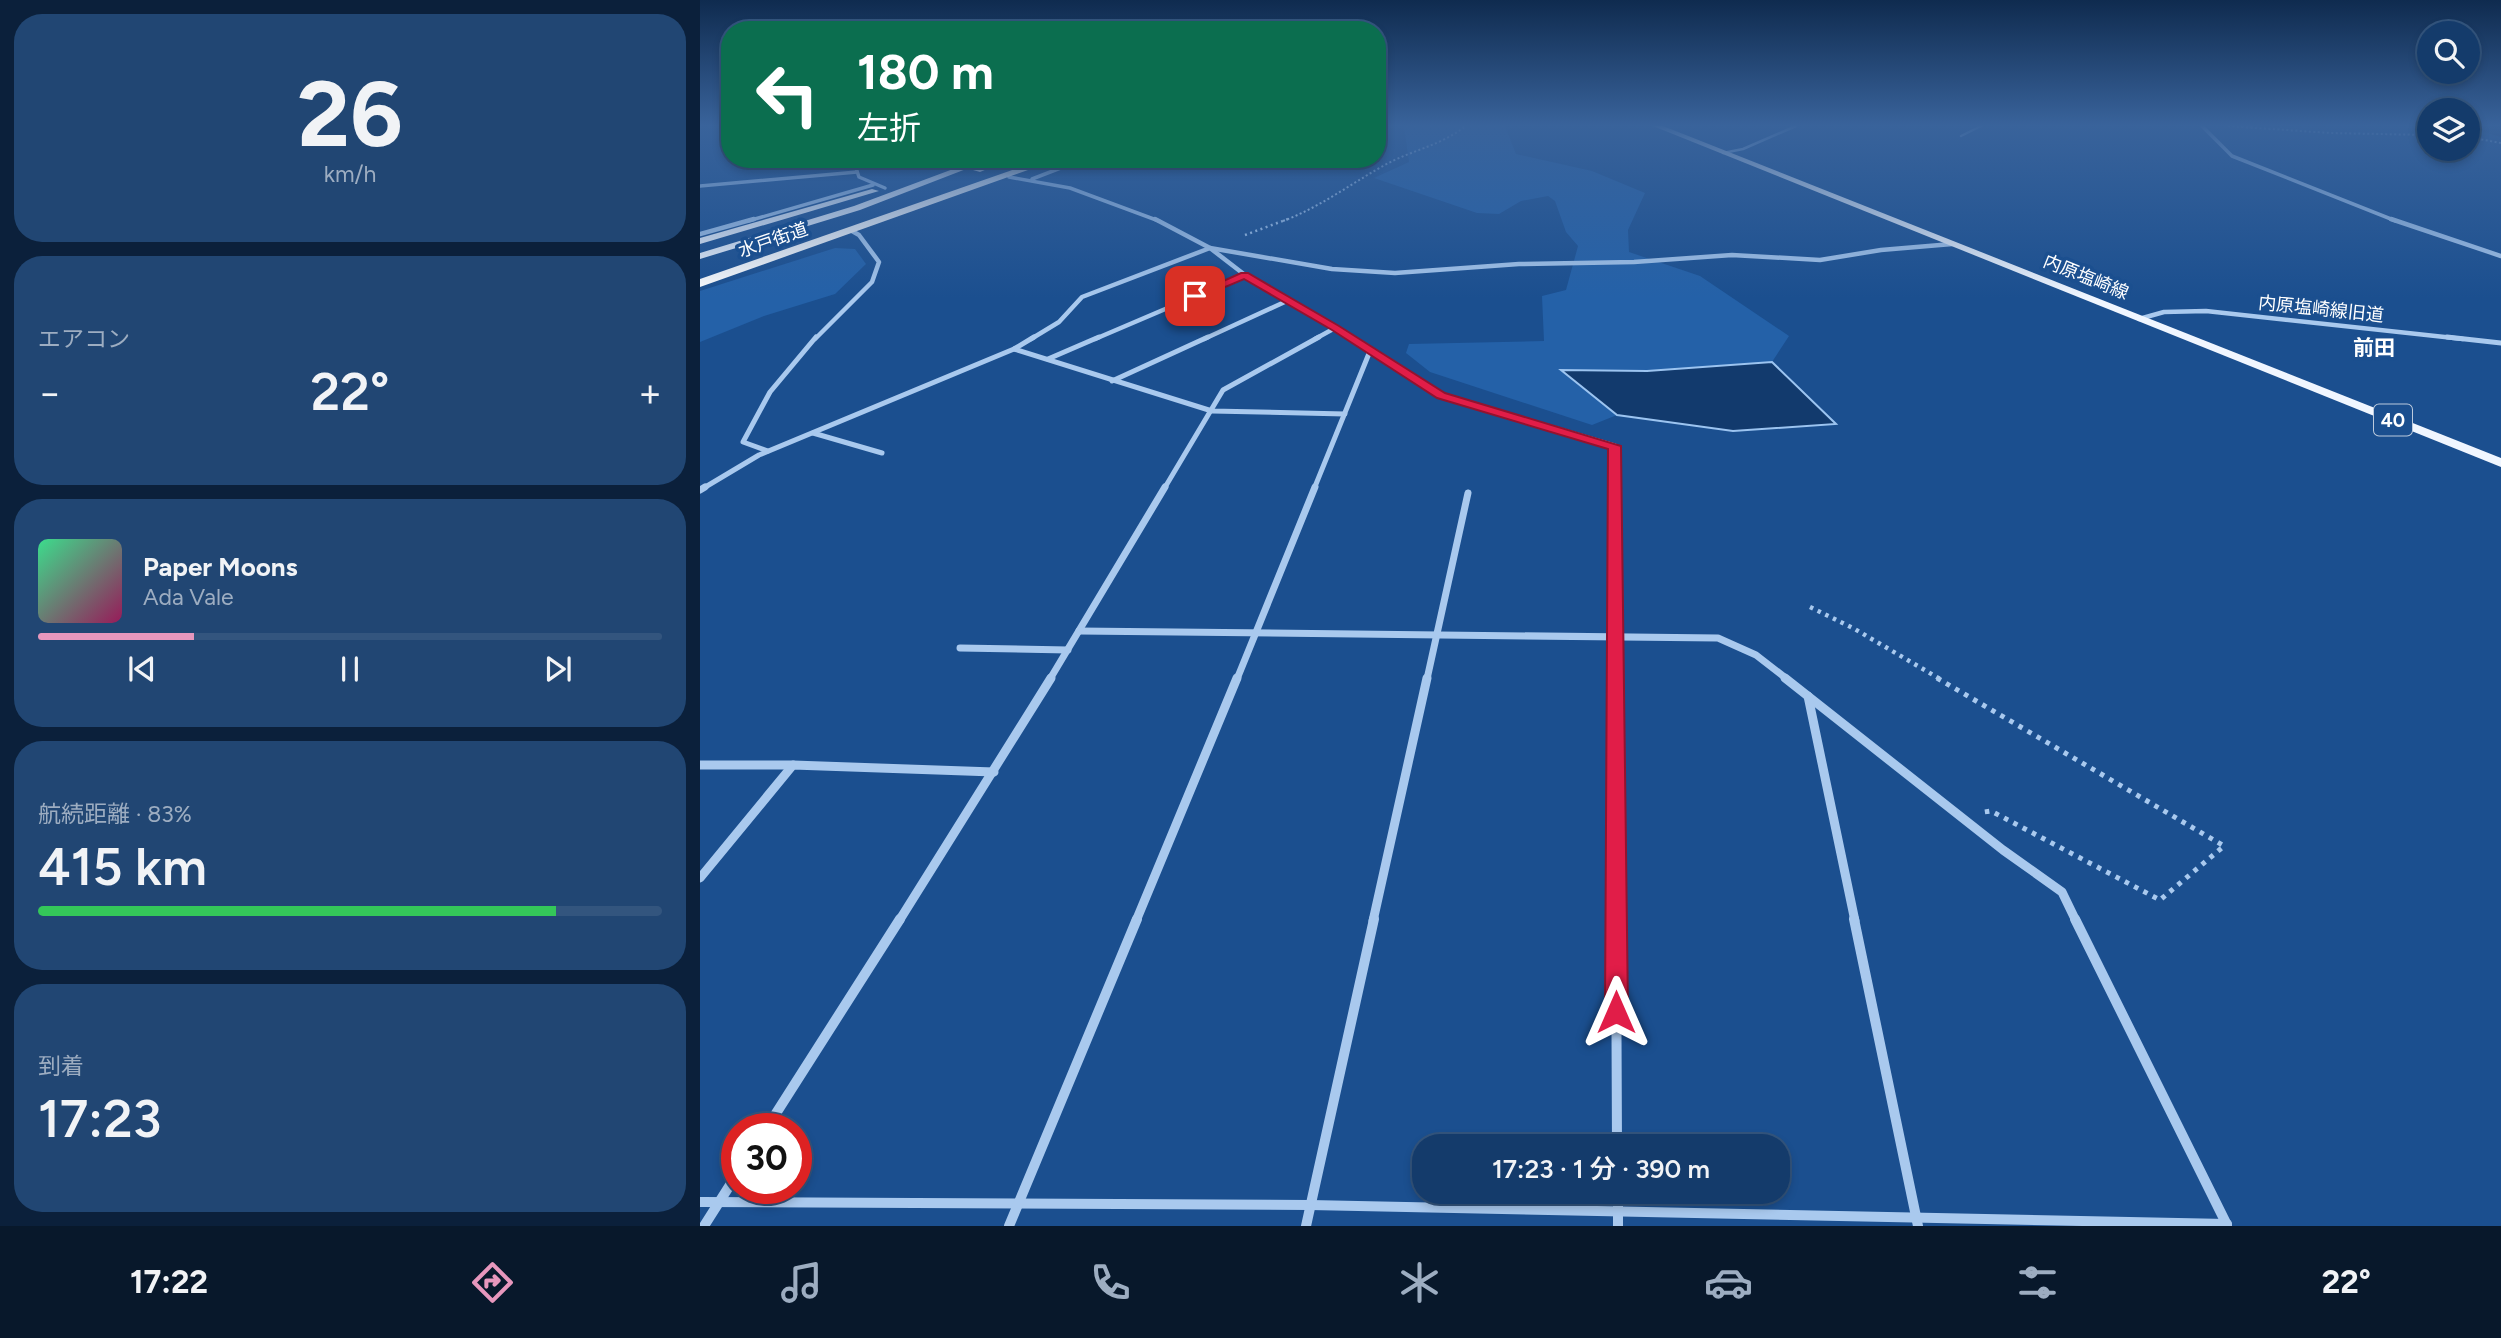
<!DOCTYPE html>
<html lang="ja">
<head>
<meta charset="utf-8">
<style>
	:root { --surface:#143b6b; --page:#214673; --text:#f1f3f6; --muted:#9dadc1; --line:#33557e; --accent:#e797bd }
	body { margin:0; font-family:Figtree,"Noto Sans JP",sans-serif; background:var(--page); color:var(--text); height:100vh; display:flex; flex-direction:column; font-size:26px; white-space:nowrap }
	* { box-sizing:border-box; margin:0 }
	p { font-size:23px; color:var(--muted) }
	.icon { flex:none; width:38px; height:38px; fill:none; stroke:currentColor; stroke-width:2; stroke-linecap:round; stroke-linejoin:round }
	.map { position:relative; flex:1; overflow:hidden }
	.details { display:flex; flex-direction:column; gap:14px; padding:14px; background:#0b203b; width:700px }
	.details>* { flex:none }
	.hud { position:absolute; left:21px; top:21px; width:665px; height:147px; border-radius:28px; box-shadow:0 4px 10px #0003,0 0 0 2px var(--line); background:#0b6e4f; color:#fff; overflow:hidden }
	.buttons { position:absolute; left:1717px; top:21px; display:grid; gap:14px }
	.buttons a { display:grid; place-items:center; width:63px; height:63px; border-radius:50%; background:var(--surface); box-shadow:0 4px 10px #0003,0 0 0 2px var(--line); font-size:35px }
	.speed { position:absolute; left:21px; top:1113px; display:flex; gap:14px; font-size:35px; font-weight:700; text-align:center }
	.speed>* { display:grid; place-content:center; width:91px; height:91px; border-radius:50%; background:var(--surface); box-shadow:0 4px 10px #0003,0 0 0 2px var(--line); line-height:1 }
	.speed .limit { border:10px solid #d22; background:#fff; color:#111 }
	.pin { position:absolute; display:grid; place-items:center; width:60px; height:60px; color:#fff; margin:-30px; border-radius:14px; box-shadow:0 4px 10px #0006 }
	.me { position:absolute; width:77px; margin:-38px; rotate:0deg; stroke-linejoin:round; filter:drop-shadow(0 0 5px #0008) }
	.turn { display:flex; align-items:center; gap:24px; height:147px; padding:0 21px; font-size:32px }
	.turn .icon { width:91px; height:91px; stroke-width:2.5 }
	.turn b { display:block; font-size:49px; line-height:60px }
	.big { font-size:52px; font-weight:600; line-height:1.1 }
	.details .card { flex:1; display:flex; flex-direction:column; justify-content:center; gap:10px; min-width:0; padding:0 24px; border-radius:28px; background:var(--page) }
	.details .dial { align-items:center; gap:0 }
	.dial b { font-size:91px; line-height:1 }
	.song { display:flex; align-items:center; gap:21px }
	.cover { width:84px; height:84px; border-radius:10px; background:linear-gradient(135deg,hsl(150 70% 55%),hsl(330 70% 35%)) }
	.played { height:7px; border-radius:4px; background:linear-gradient(90deg,var(--accent) 25%,var(--line) 25%) }
	.keys { display:flex; justify-content:space-around; direction:ltr }
	.heat { display:flex; justify-content:space-between; align-items:center; font-size:38px; direction:ltr }
	.charge { height:10px; border-radius:5px; background:linear-gradient(90deg,#34c759 83%,var(--line) 0) }
	.trip { position:absolute; left:712px; top:1134px; width:378px; height:70px; border-radius:28px; background:var(--surface); box-shadow:0 4px 10px #0003,0 0 0 2px var(--line); font-weight:600; line-height:70px; text-align:center }
	.dock { display:flex; height:112px; justify-content:space-around; align-items:center; background:#08182b; color:var(--muted) }
	.dock .icon { width:49px; height:49px }
	.dock .on { color:var(--accent) }
	.dock b { font-size:32px; color:var(--text) }
	main { display:flex; flex:1; min-height:0 }
	.map>svg:first-child { display:block }
</style>
</head>
<body>
<main>
<section class="details">
<div class="card dial"><b>26</b><p>km/h</p></div>
<div class="card"><p>エアコン</p>
<div class="heat"><a>−</a><b class="big">22°</b><a>+</a></div>
</div>
<div class="card">
<div class="song"><i class="cover"></i><div><b>Paper Moons</b><p>Ada Vale</p></div></div>
<div class="played"></div>
<div class="keys"><svg class="icon" aria-label="previous" viewBox="0 0 24 24"><path d="M18 5L8 12l10 7zM5 5v14"/></svg><svg class="icon" aria-label="pause" viewBox="0 0 24 24"><path d="M8 5v14M16 5v14"/></svg><svg class="icon" aria-label="next" viewBox="0 0 24 24"><path d="M6 5l10 7-10 7zM19 5v14"/></svg></div>
</div>
<div class="card"><p>航続距離 · 83%</p><b class="big">415 km</b><div class="charge"></div></div>
<div class="card"><p>到着</p><b class="big">17:23</b></div>
</section>
<div class="map">
<svg width="1801" height="1226" viewBox="0 0 1801 1226">
	<rect width="100%" height="100%" fill="#1b4f8f"/>
	<g fill="#2461a8">
		<path d="M704 126H805L816 154 892 171 945 193 928 230 929 252 1000 276 1089 336 1072 362 947 371 863 370 917 415 892 425 730 372 706 353 709 344 844 341 842 296 866 290 878 246 866 232 855 201 848 196 821 201 799 214 777 213 674 178 709 162Z"/>
		<path d="M135 248 155 249 166 264 135 294 64 316 0 342V291Z"/>
	</g>
	<path fill="#123a6d" stroke="#9cc4f0" stroke-width="2" d="M1072 362 1136 424 1033 431 917 415 861 370 947 371Z"/>
	<g fill="none" stroke-linecap="round" stroke-linejoin="round">
		<path fill="#123a6d" fill-rule="evenodd" d="M1777 126H1801V137L1780 131Z"/>
		<g stroke="#a9c9ee" stroke-width="2" stroke-dasharray="2 2.5" stroke-linecap="butt">
			<path d="M1528 126 1631 133 1729 135"/>
			<path d="M1768 137 1801 143"/>
			<path d="M583 221C620 207 649 185 683 166 711 150 738 147 766 126"/>
		</g>
		<path stroke="#a9c9ee" stroke-width="2.5" stroke-dasharray="2 3.5" stroke-linecap="butt" d="M545 235 588 219"/>
		<path stroke="#a9c9ee" stroke-width="4.5" stroke-dasharray="3.5 5" stroke-linecap="butt" d="M1110 607 1153 628 1240 679"/>
		<path stroke="#a9c9ee" stroke-width="5" stroke-dasharray="4.5 6" stroke-linecap="butt" d="M1237 678 1524 846 1460 900 1291 811 1284 812"/>
		<g stroke="#a9c9ee" stroke-width="2.5">
			<path d="M1261 136 1281 126"/>
			<path d="M1023 153 1043 149 1096 126"/>
		</g>
		<g stroke="#a9c9ee" stroke-width="3.5">
			<path d="M1502 126 1532 156 1696 221"/>
			<path d="M153 159 159 177 185 188"/>
			<path d="M309 177 370 188 459 221"/>
			<path d="M332 179 384 159"/>
			<path d="M0 186 157 172"/>
			<path d="M48 221 173 185"/>
		</g>
		<g stroke="#a9c9ee" stroke-width="4.5">
			<path d="M455 219 510 248 545 275 652 339"/>
			<path d="M1691 219 1801 256"/>
			<path d="M0 234 54 219"/>
			<path d="M1439 319 1464 312 1506 311 1763 339"/>
			<path d="M115 339 172 282 179 262 159 235 152 231"/>
			<path d="M331 339 359 322 382 297 510 248 632 269 695 273 819 264 934 262 1032 255 1120 260 1181 250 1252 244"/>
			<path d="M395 339 545 275"/>
			<path d="M504 339 589 300"/>
			<path d="M615 339 635 328"/>
		</g>
		<g stroke="#a9c9ee" stroke-width="5">
			<path d="M649 337 741 395 915 446V489"/>
			<path d="M1747 337 1801 343"/>
			<path d="M314 349 512 411 645 414"/>
			<path d="M348 359 399 337"/>
			<path d="M412 381 508 337"/>
			<path d="M113 433 182 453"/>
			<path d="M68 451 43 442 70 392 116 337"/>
			<path d="M2 489 59 455 314 349 334 337"/>
			<path d="M464 489 523 390 619 337"/>
			<path d="M614 489 670 351"/>
		</g>
		<g stroke="#a9c9ee" stroke-width="7">
			<path d="M915 487 916 679"/>
			<path d="M0 490 5 487"/>
			<path d="M379 631 1018 638 1056 655 1087 679"/>
			<path d="M260 648 368 650"/>
			<path d="M350 679 465 487"/>
			<path d="M537 679 615 487"/>
			<path d="M727 679 768 493"/>
		</g>
		<g stroke="#a9c9ee" stroke-width="9">
			<path d="M916 678V921"/>
			<path d="M1085 678 1303 850 1362 892 1376 921"/>
			<path d="M1108 696 1155 921"/>
			<path d="M0 765H93"/>
			<path d="M0 878 93 765 294 772"/>
			<path d="M199 921 351 678"/>
			<path d="M436 921 537 678"/>
			<path d="M673 921 727 678"/>
		</g>
		<g stroke="#a9c9ee" stroke-width="10">
			<path d="M916 919 917 1146"/>
			<path d="M1154 919 1218 1226"/>
			<path d="M1375 919 1527 1225"/>
			<path d="M66 1129 200 919"/>
			<path d="M918 1192V1226"/>
			<path d="M0 1202 610 1205 1527 1224"/>
			<path d="M4 1226 37 1174"/>
			<path d="M309 1226 437 919"/>
			<path d="M606 1226 674 919"/>
		</g>
		<g fill="#f0f6ff" fill-rule="evenodd">
			<path d="M953 126H963L1801 458V467Z"/>
			<path d="M280 159H292L160 210 0 259V253L154 206Z"/>
			<path d="M299 159H311L280 172 273 170Z"/>
			<path d="M172 189 179 191 0 244V238Z"/>
		</g>
		<path fill="#fff" fill-rule="evenodd" d="M344 159H359L0 287V279Z"/>
	</g>
	<linearGradient id="sky" x2="0" y2="1"><stop stop-color="#0f2b4f"/><stop offset="0.42" stop-color="#39639b"/><stop offset="1" stop-color="#39639b" stop-opacity="0"/></linearGradient>
	<rect width="1801" height="298" fill="url(#sky)"/>
	<path fill="#e11d48" stroke="#92132f" stroke-width="2" d="M541 273H548L639 326 745 393 921 446 928 1012 925 1019 916 1022 908 1019 905 1012 908 449 737 398 632 330 544 279 499 298 490 296Z"/>
	<g text-anchor="middle" stroke-width="7" stroke-linejoin="round" paint-order="stroke">
		<g font-size="18" fill="#fff" stroke="#1b4f8f">
			<text transform="translate(73 240) rotate(-19)" y="6">水戸街道</text>
			<text transform="translate(1386 277) rotate(22)" y="6">内原塩崎線</text>
			<text transform="translate(1621 309) rotate(6)" y="6">内原塩崎線旧道</text>
		</g>
		<rect fill="#1b4f8f" stroke="#bbcadd" stroke-width="2" x="1674" y="404.5" width="38" height="31" rx="5"/>
		<g font-size="19" font-weight="bold" fill="#fff">
			<text x="1693" y="427">40</text>
		</g>
		<g font-size="21" font-weight="bold" fill="#fff" stroke="#1b4f8f">
			<text x="1674" y="355">前田</text>
		</g>
	</g>
</svg>
<div class="buttons">
<a><svg class="icon" aria-label="search" viewBox="0 0 24 24"><circle cx="10" cy="10" r="6"/><path d="M15 15l6 6"/></svg></a>
<a><svg class="icon" aria-label="layers" viewBox="0 0 24 24"><path d="M12 4l9 5-9 5-9-5zM3 14l9 5 9-5"/></svg></a>
</div>
<div class="speed"><div class="limit">30</div></div>
<div class="pin" style="left:495px;top:296px;background:#d93025"><svg class="icon" aria-label="arrive" viewBox="0 0 24 24"><path d="M6 21V4h12l-3 4 3 4H6"/></svg></div>
<svg class="me" style="left:916px;top:1012px" viewBox="-20 -20 40 40"><path d="M0-17L14 15 0 8-14 15z" fill="#e11d48" stroke="#fff" stroke-width="4"/></svg>
<div class="trip">17:23 · 1 分 · 390 m</div>
<div class="hud">
<div class="turn"><svg class="icon" aria-label="left" viewBox="0 0 24 24"><path d="M17 20v-9H6M10 6l-5 5 5 5"/></svg><div><b>180 m</b>左折</div></div>
</div>
</div>
</main>
<nav class="dock">
<b>17:22</b>
<svg class="icon on" aria-label="directions" viewBox="0 0 24 24"><path d="M12 3l9 9-9 9-9-9zM9 14v-3h6M13 9l2 2-2 2"/></svg>
<svg class="icon" aria-label="music" viewBox="0 0 24 24"><path d="M9 18V5l10-2v13"/><circle cx="6" cy="18" r="3"/><circle cx="16" cy="16" r="3"/></svg>
<svg class="icon" aria-label="phone" viewBox="0 0 24 24"><path d="M5 4h4l2 5-3 2q2 4 5 5l2-3 5 2v4C11 20 4 13 5 4z"/></svg>
<svg class="icon" aria-label="climate" viewBox="0 0 24 24"><path d="M12 3v18M4 7l16 10M4 17L20 7"/></svg>
<svg class="icon" aria-label="car" viewBox="0 0 24 24"><path d="M5 17H2v-5l4-1 3-4h7l3 4 3 1v5h-3M9 17h6M6 11h13"/><circle cx="7" cy="17" r="2"/><circle cx="17" cy="17" r="2"/></svg>
<svg class="icon" aria-label="filters" viewBox="0 0 24 24"><path d="M4 7h16M4 17h16"/><circle cx="9" cy="7" r="2"/><circle cx="15" cy="17" r="2"/></svg>
<b>22°</b>
</nav>
</body>
</html>
